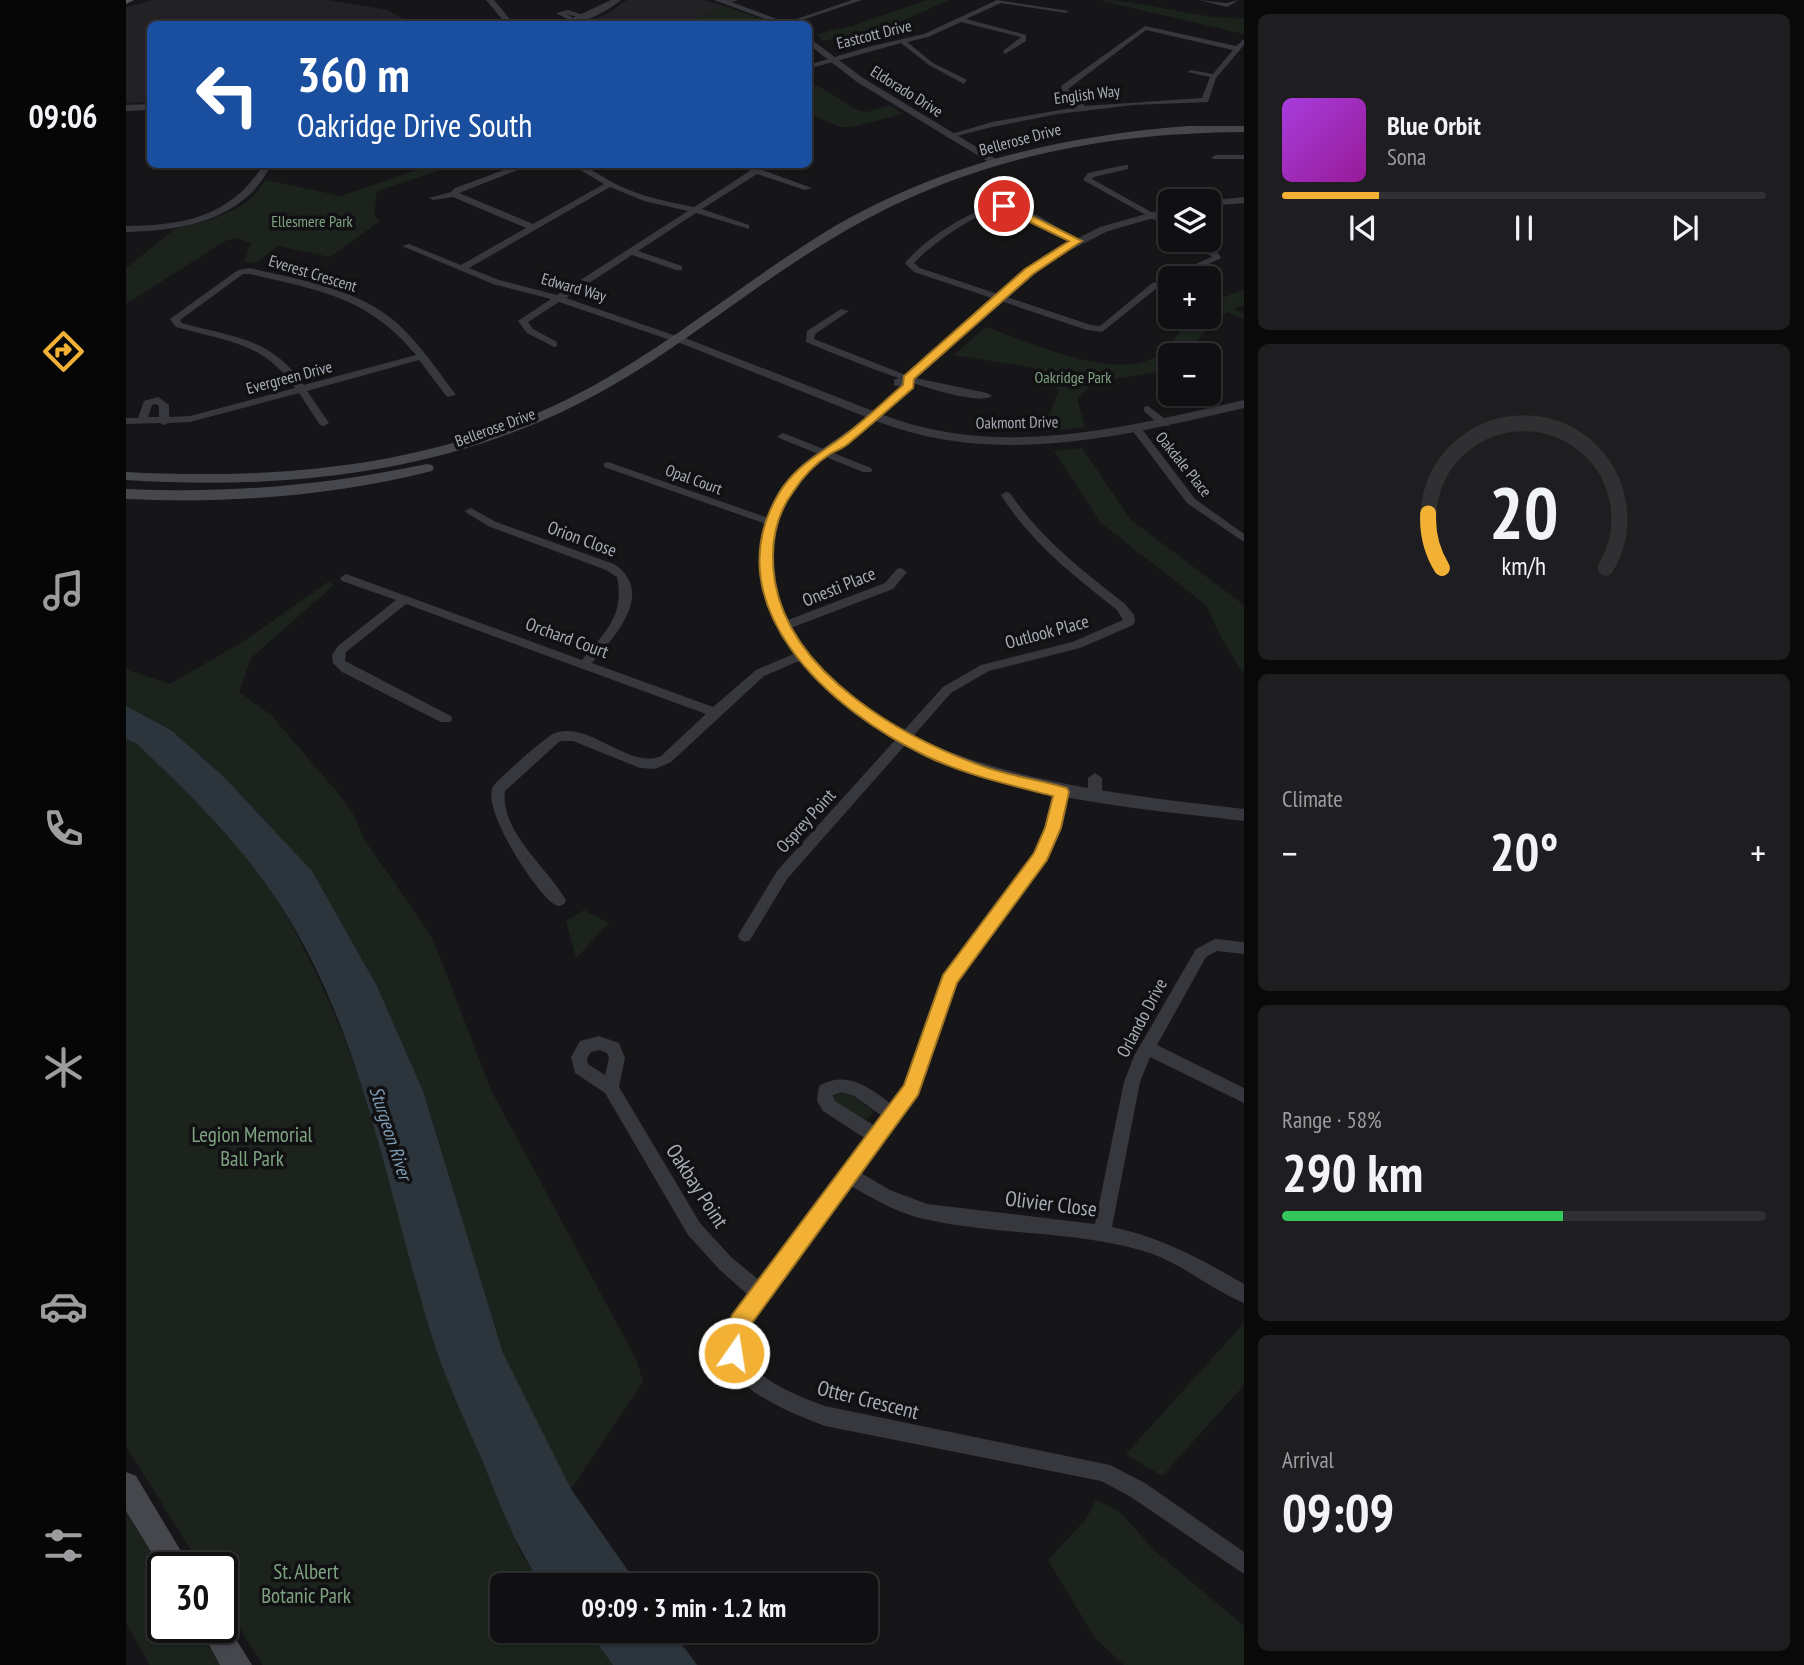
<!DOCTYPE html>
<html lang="en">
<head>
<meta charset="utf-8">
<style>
	:root { --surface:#101012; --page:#1e1e20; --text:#f1f3f6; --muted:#9c9d9f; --line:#303032; --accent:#f2b134 }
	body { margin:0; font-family:"PT Sans Narrow",sans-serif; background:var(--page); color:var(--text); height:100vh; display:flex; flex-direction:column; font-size:26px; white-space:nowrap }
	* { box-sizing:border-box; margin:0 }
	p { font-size:23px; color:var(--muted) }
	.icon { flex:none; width:38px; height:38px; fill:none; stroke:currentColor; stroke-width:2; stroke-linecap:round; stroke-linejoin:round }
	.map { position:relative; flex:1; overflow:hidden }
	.panel { display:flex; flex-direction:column; gap:14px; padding:14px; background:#09090a; width:560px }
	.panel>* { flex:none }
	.hud { position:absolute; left:21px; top:21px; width:665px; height:147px; border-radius:10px; box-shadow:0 2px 5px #0004,0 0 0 2px var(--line); background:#1a4fa0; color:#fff; overflow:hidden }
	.controls { position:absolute; left:1032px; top:189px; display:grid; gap:14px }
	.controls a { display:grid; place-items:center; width:63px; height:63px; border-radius:10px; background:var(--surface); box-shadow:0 2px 5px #0004,0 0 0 2px var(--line); font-size:35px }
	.speed { position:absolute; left:21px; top:1552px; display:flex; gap:14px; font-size:35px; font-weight:700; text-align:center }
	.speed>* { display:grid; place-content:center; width:91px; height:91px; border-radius:50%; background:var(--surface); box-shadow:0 2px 5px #0004,0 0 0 2px var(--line); line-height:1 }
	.speed .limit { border:4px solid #111; border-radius:10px; background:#fff; color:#111 }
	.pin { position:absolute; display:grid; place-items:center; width:60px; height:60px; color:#fff; margin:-30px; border:4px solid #fff; border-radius:50%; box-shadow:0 2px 7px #0007 }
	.me { position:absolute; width:77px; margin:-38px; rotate:13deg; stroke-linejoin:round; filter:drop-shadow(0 0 5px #0008) }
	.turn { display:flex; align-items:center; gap:24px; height:147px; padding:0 35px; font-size:32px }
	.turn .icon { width:91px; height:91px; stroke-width:2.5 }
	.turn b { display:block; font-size:49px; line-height:60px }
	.big { font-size:52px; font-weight:600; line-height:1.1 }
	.panel .widget { flex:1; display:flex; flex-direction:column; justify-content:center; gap:10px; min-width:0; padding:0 24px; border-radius:10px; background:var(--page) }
	.panel .dial { align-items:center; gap:0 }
	.dial svg { height:182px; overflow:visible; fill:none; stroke:var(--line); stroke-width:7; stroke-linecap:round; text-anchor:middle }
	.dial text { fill:var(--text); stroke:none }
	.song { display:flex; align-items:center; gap:21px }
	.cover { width:84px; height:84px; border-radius:10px; background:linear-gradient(135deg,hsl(280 70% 55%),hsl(300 70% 35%)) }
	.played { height:7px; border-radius:4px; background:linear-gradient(90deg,var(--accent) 20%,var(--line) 20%) }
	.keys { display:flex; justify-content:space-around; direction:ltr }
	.heat { display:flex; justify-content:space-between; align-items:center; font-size:38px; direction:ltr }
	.charge { height:10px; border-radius:5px; background:linear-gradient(90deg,#34c759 58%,var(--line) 0) }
	.trip { position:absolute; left:364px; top:1573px; width:388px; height:70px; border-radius:10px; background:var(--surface); box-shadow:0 2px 5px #0004,0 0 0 2px var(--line); font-weight:600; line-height:70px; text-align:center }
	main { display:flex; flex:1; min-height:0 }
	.tab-bar { display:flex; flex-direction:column; width:126px; justify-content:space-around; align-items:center; background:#060607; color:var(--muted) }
	.tab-bar .icon { width:49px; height:49px }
	.tab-bar .selected { color:var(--accent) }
	.tab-bar b { font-size:32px; color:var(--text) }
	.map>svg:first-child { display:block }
</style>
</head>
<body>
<main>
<nav class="tab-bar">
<b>09:06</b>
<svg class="icon selected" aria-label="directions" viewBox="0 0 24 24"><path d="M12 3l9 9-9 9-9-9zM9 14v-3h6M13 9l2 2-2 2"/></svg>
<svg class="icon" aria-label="music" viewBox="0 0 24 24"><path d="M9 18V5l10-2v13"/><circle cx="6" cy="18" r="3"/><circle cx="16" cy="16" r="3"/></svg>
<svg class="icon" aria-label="phone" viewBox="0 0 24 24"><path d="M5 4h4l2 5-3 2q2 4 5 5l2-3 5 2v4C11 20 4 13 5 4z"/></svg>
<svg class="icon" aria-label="climate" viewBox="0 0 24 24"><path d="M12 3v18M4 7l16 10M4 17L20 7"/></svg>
<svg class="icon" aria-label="car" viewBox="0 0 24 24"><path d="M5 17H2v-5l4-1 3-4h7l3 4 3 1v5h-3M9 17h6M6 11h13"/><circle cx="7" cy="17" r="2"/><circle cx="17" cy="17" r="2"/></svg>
<svg class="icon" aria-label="filters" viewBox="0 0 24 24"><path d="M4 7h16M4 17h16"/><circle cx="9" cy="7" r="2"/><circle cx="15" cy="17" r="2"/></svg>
</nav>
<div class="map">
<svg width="1118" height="1665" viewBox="0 0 1118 1665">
	<rect width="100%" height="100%" fill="#161618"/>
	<g fill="#222225">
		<path d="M28 0H203L261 10 287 24H24V102L0 103V7Z"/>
		<path d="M501 0H576L599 6 559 24H451L479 15Z"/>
	</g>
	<g fill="#1c231d">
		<path d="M801 0H823L767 25 783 36 777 38 757 27 697 41 690 34 726 26Z"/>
		<path d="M972 0C1023 0 1069 20 1118 18V34Z"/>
		<path d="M599 6 649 24H559Z"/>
		<path d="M691 85 731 110 741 112 764 105 777 114 725 127H714L683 114V89Z"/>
		<path d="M307 164 329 165 251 191 248 216 254 221 204 257 153 246 129 263 118 262 125 243 111 238 99 241 0 304V268L49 229 84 220 110 209 126 198 140 180 215 196Z"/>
		<path d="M1118 290V305L1108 309 1118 314V319L1102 312 1088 322 1058 355H1045V370L969 382 951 399 959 427 916 432 933 391 908 368 828 355 860 327C901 341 991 383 1030 356 1044 346 1056 329 1067 317H1083V304L1087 301Z"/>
		<path d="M956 448 1005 520 1118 605V675L1096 639 1080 605 975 523 928 451Z"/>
		<path d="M202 582 208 585 125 658 113 692 145 715 211 792 227 814 238 839 306 937 365 1090 510 1359 517 1382 445 1489 377 1353 297 1091 251 986 186 871 98 777 45 730 0 706V667L4 671 44 684 118 641Z"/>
		<path d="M0 739 11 744C51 782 96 820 128 866 200 966 237 1088 276 1203 316 1320 355 1437 395 1554L416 1585 376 1586V1631H462L487 1665H137L96 1600V1568H76L0 1446Z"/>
		<path d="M458 910 483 923 450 958 440 921Z"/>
		<path d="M718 1091 745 1109 747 1112 743 1118 736 1119 710 1102 708 1094Z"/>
		<path d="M1118 1323V1385L1036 1476 1000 1454Z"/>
		<path d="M970 1500 992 1510 1030 1552 1118 1626V1665H998L969 1638 922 1560 960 1519Z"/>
		<path d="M0 1511 37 1571V1628H72L95 1665H24L0 1623Z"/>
	</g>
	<g fill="#2c353c">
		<path d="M0 706 45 730 98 777 186 871 251 986 297 1091 377 1353 445 1489 512 1585H416C390 1547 374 1505 357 1462 341 1425 323 1387 310 1349 264 1207 243 1055 166 924 125 854 69 799 11 744L0 739Z"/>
		<path d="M462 1631H546L571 1665H487Z"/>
	</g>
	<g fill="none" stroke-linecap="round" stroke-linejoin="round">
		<g fill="#37383d" fill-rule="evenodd">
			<path d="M603 0H612L599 4V2Z"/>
			<path d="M726 0H736L664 24H656Z"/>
			<path d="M871 0 943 11 940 13 875 3 840 19 900 35V41L879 54 877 51 895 37 835 22 802 37 781 42 807 63 841 80 838 84 803 65 775 43 682 69V65L742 47 798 34Z"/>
			<path d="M1073 0 1100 3 1113 0 1101 7Z"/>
			<path d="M442 10 461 16 462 17 459 19 440 14 451 20 449 23 430 13Z"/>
			<path d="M1019 26 1110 46 1118 39V45L1090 78 1082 102 1008 105 932 114 866 127 823 138 819 136 866 122 951 107 937 95 935 86ZM1020 30 1107 50 1087 74 1065 70 1061 72 1084 77 1076 98 959 106 942 89Z"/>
			<path d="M21 133H24V138H20Z"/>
			<path d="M1090 155H1118V159H1087L1086 157Z"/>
			<path d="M138 164H146C139 175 133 187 123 195 91 225 42 231 0 232V226C59 225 104 217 138 164Z"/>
			<path d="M211 164H234L230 166Z"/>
			<path d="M394 164H407L333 193 407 224 478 184 444 164C463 164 477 179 494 186 517 197 543 202 568 207L624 171 606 164H619L686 188 679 190 631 174 576 209 623 225V229L570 213 512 251 556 266V270H550L506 255 440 298 553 337V341H547L433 302 402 322 407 329 431 342V346L428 347 401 333 392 321 425 299 367 284 276 246 283 244 335 265 400 228 327 197 307 200 303 198 325 192 329 188ZM484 187 518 201 562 211 431 295 373 280 343 268Z"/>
			<path d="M999 165H1002V169L968 177 966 179 1045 223V229L957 180 962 173Z"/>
			<path d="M881 204 911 215 955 241 948 243C928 232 904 212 880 210 855 207 805 245 788 263L794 268 965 325 974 326 1025 284 1086 257 1063 240C1076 240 1089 246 1095 258L1053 278H1045V282L1031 288 976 332 961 330 788 272 779 263C800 238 848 206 881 204Z"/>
			<path d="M124 268C174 280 231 288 271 323 294 344 312 371 330 395L321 397 293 360 181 391 203 423 198 426 194 425 173 393 64 422 43 423 38 425 34 423 0 424V418H12L18 401 32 397 43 405V417L64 416 169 388C138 342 99 341 50 327L44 319 112 270ZM117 274H124C192 290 243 297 290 355L178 385C144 337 109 338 56 323L54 320ZM30 404 33 406V417H22L26 405Z"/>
			<path d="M715 309 723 311 689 334 688 339 785 377 861 393 866 396C844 411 709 354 680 342L681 331Z"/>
			<path d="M1022 406 1043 422V426H1035L1018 411V407Z"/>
			<path d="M1011 427 1015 428 1069 499 1118 534V542L1061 503 1006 430Z"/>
			<path d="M657 433 745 468 746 470 745 472H737L653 438 652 436Z"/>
			<path d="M482 462 648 520 650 522 644 525 640 524 478 467V463Z"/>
			<path d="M880 492 884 493C915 539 956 570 999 604L1008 615 1009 622 1007 625 954 648 863 671 825 693 661 879 624 940 619 942 614 940 612 936 614 932 651 871 817 687 855 665 946 642 997 620 991 610C947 575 905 543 875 495Z"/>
			<path d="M345 508 370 522 488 564C530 592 489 637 466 663L587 707 630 670 672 652 676 651 682 655 680 658 638 676 545 762 529 769 514 768 447 741H434L379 791C374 832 422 868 440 900L438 904C434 906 433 907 428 904 409 892 352 804 368 785 375 777 420 736 429 733 464 721 503 770 535 756L580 714 280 604 220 652 219 661 325 716 326 719 325 722H315L216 672 207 663 206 655 212 646 270 600 216 581 214 578 220 574 456 660C479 632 499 616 491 577L480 570 362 526 341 513 339 511Z"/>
			<path d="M775 568 781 572 767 589 662 629 658 630 652 626 654 623 759 583 771 569Z"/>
			<path d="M969 773 976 778V797L969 802 962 797V778Z"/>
			<path d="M936 787 943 792 926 850 830 983 792 1094 735 1173 764 1190 801 1204 969 1224 998 1082 1008 1056 1070 949 1089 939 1118 942V954L1091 951 1080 957 1031 1045 1118 1088V1103L1024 1057 1014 1082 986 1227C1035 1237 1075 1259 1118 1284V1303C1082 1288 1052 1260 1014 1250 945 1231 872 1235 803 1220 775 1215 749 1200 725 1186L622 1328C619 1337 616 1346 620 1355 630 1381 675 1397 699 1406L984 1465 1019 1483 1118 1552V1574L1005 1497 975 1481 699 1426C666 1413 589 1386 600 1338 604 1321 613 1309 623 1296L593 1269 562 1235 479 1093 449 1073 445 1057 454 1041 473 1036 493 1043 499 1058 493 1087 574 1223 605 1257 634 1281 740 1139 697 1111 691 1101 693 1086C720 1070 743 1087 765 1104L779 1086 818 976 914 844 929 792ZM473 1050 481 1053 483 1058 479 1075 462 1064 461 1058 465 1052ZM716 1092 728 1096 756 1116 749 1126 709 1101 707 1095Z"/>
		</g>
		<g fill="#37383d" fill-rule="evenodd">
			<path d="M360 0H368L388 24H380Z"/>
			<path d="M485 0H495C479 13 454 26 434 24Z"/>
			<path d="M588 0H600L664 24H653Z"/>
			<path d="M682 37 737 78 875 162 866 164 731 82 682 44Z"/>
			<path d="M24 104V110L0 111V105Z"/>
			<path d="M1118 197V203L1083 206V201H1079Z"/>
			<path d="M1045 207V213L982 231 925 260 788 380 787 389 757 415C875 460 1000 427 1118 400V408C997 436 871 468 750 421 724 444 685 462 666 493 644 528 642 571 658 610 725 771 969 791 1118 809V821C973 804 803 793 693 683 674 664 655 640 645 614 626 570 630 523 658 484 679 456 714 439 740 417L544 339 554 336 747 411 776 386H768V380L778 376 917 256 974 227Z"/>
		</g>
		<g fill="#45474d" fill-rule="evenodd">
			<path d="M1063 126H1118V132C966 133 829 162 699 243 615 294 541 360 452 404 311 475 155 490 0 480V472C152 480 304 467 442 399 530 355 605 292 688 239 801 167 930 136 1063 126Z"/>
			<path d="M301 464 306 465 308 468 306 471C206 496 103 504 0 499V489C102 494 201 485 301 464Z"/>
			<path d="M0 1472 10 1476 65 1568H37V1571L0 1511Z"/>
			<path d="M96 1617 126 1665H94L74 1628H96Z"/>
		</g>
		<path fill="#53555c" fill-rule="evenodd" d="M0 0H8L0 4Z"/>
	</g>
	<path fill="#212124" d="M75 0H104L77 5Z"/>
	<path fill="#f2b134" stroke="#9d7322" stroke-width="2" d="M875 204H882L956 241 907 274 788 379 787 388C765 407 744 426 722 444 717 448 710 451 704 454 690 463 676 478 667 492 647 519 644 550 649 582 665 675 777 738 859 767 885 776 914 780 941 788L943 792 935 828 921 860 831 983 792 1095 621 1330C617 1340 620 1350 616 1360L608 1363 601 1360C594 1343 600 1331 606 1315L778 1085 817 975 908 853 919 828 927 796C884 785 840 775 800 756 705 711 586 606 653 493 668 468 690 456 712 440 735 424 756 403 777 385L778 376 899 269 943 241 875 208Z"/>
	<g text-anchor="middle" stroke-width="7" stroke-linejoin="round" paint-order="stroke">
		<g font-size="16" fill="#a8adb8" stroke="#111113">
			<text transform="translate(748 34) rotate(-14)" y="6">Eastcott Drive</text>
			<text transform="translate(781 91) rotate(32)" y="6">Eldorado Drive</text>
			<text transform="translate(961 94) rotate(-7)" y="6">English Way</text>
			<text transform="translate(894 139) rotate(-15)" y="6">Bellerose Drive</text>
			<text transform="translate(187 273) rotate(17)" y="6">Everest Crescent</text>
			<text transform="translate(448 287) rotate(16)" y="6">Edward Way</text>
			<text transform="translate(163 377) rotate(-15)" y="6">Evergreen Drive</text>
			<text transform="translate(891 422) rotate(-1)" y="6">Oakmont Drive</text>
			<text transform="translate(369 427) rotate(-20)" y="6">Bellerose Drive</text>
			<text transform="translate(1058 464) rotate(51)" y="6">Oakdale Place</text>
			<text transform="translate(568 479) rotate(20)" y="6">Opal Court</text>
		</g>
		<g font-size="16" fill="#7fa381" stroke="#111113">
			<text x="186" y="227">Ellesmere Park</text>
			<text x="947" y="383">Oakridge Park</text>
		</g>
		<g font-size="18" fill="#a8adb8" stroke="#111113">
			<text transform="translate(456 539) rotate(20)" y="6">Orion Close</text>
			<text transform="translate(713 587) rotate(-22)" y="6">Onesti Place</text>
			<text transform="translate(921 632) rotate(-15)" y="6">Outlook Place</text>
			<text transform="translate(441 638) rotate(20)" y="6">Orchard Court</text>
			<text transform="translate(680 821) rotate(-48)" y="6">Osprey Point</text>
			<text transform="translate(1016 1018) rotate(-62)" y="6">Orlando Drive</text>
		</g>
		<g font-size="19" font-style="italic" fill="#7f9bb3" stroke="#111113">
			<text transform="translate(265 1133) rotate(72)" y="7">Sturgeon River</text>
		</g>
		<g font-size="21" fill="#7fa381" stroke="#111113">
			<text x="126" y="1142">Legion Memorial<tspan x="126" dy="24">Ball Park</tspan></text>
			<text x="180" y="1579">St. Albert<tspan x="180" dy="24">Botanic Park</tspan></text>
		</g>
		<g font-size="21" fill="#a8adb8" stroke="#111113">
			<text transform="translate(571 1186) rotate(57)" y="7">Oakbay Point</text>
			<text transform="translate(925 1204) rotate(7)" y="7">Olivier Close</text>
			<text transform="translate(742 1400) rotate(14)" y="7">Otter Crescent</text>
		</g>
	</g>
</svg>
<div class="controls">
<a><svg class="icon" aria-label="layers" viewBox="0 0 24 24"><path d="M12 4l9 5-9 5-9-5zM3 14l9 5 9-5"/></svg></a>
<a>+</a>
<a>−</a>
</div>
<div class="speed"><div class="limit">30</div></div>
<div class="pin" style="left:878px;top:206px;background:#d93025"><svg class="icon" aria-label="arrive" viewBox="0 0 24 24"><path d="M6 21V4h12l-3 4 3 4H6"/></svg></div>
<svg class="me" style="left:608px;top:1353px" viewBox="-20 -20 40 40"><circle r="17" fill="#f2b134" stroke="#fff" stroke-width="3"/><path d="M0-11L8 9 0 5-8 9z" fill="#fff"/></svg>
<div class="trip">09:09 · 3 min · 1.2 km</div>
<div class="hud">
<div class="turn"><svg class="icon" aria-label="left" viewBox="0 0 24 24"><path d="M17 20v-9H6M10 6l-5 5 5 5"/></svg><div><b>360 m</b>Oakridge Drive South</div></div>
</div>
</div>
<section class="panel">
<div class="widget">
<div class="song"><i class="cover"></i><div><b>Blue Orbit</b><p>Sona</p></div></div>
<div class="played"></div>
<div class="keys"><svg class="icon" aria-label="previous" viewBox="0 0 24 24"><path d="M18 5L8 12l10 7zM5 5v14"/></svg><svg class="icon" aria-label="pause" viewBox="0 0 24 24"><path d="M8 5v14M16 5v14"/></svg><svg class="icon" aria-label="next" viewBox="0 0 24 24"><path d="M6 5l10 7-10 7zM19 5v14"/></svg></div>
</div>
<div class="widget dial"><svg viewBox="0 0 100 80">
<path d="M14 69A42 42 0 1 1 86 69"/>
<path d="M14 69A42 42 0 0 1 8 45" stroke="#f2b134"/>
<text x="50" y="56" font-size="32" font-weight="700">20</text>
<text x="50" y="72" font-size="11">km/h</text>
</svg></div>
<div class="widget"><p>Climate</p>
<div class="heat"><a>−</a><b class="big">20°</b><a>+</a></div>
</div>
<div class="widget"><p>Range · 58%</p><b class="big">290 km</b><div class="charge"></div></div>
<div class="widget"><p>Arrival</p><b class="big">09:09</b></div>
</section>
</main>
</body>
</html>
